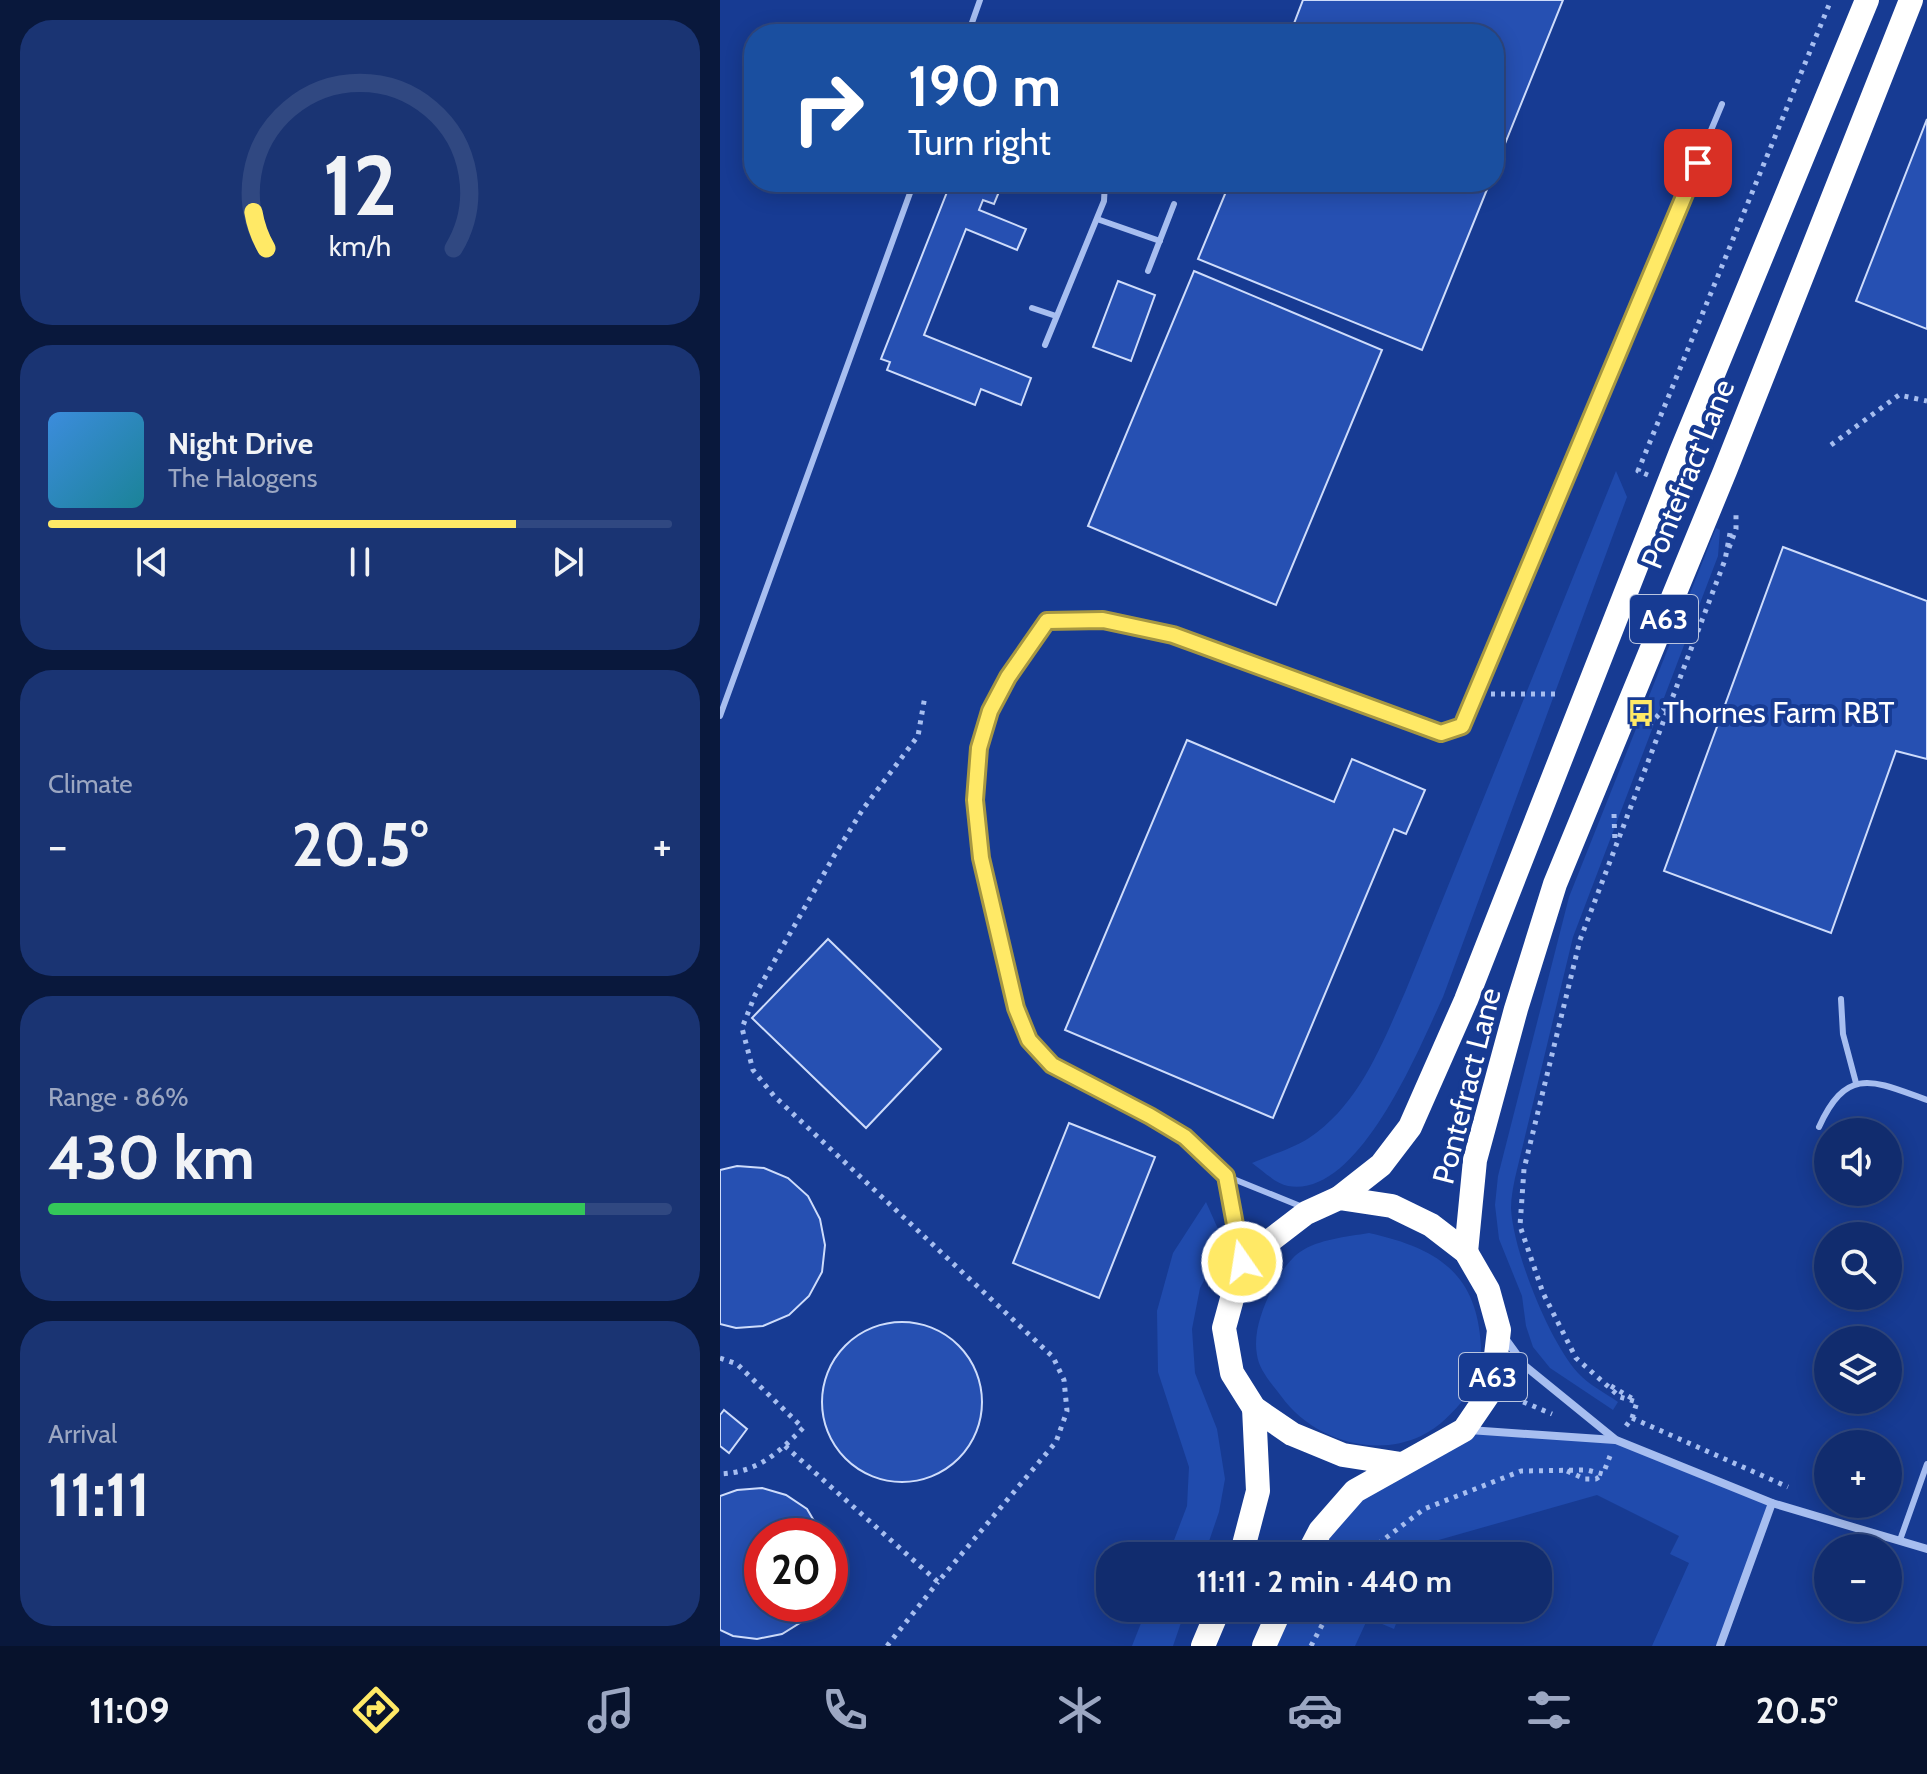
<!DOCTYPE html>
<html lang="en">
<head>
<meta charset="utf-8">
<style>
	:root { --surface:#112c6e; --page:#1a3473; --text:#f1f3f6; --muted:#9ca7c2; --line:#304881; --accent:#ffe966 }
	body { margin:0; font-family:Cabin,sans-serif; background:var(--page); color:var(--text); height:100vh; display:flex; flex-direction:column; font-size:30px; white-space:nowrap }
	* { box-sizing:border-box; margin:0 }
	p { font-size:26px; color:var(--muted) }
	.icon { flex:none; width:44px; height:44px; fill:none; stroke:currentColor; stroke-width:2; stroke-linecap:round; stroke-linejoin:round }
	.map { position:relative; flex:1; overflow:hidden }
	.drawer { display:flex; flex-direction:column; gap:20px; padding:20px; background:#09183c; width:720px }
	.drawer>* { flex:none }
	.guide { position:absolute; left:24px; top:24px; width:760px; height:168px; border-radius:32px; box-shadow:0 4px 20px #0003,0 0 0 2px var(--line); background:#1a4fa0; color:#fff; overflow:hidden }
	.buttons { position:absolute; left:1094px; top:1118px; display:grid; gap:16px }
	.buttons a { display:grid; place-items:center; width:88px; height:88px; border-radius:50%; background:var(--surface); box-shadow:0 4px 20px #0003,0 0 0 2px var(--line); font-size:40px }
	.speed { position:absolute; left:24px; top:1518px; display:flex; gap:16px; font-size:40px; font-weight:700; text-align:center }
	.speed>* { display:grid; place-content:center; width:104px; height:104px; border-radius:50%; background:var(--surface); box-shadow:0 4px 20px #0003,0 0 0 2px var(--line); line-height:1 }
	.speed .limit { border:12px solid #d22; background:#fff; color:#111 }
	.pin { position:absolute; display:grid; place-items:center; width:68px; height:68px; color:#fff; margin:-34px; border-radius:16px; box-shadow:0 4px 12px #0006 }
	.me { position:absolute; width:88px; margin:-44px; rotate:347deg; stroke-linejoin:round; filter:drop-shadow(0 0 6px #0008) }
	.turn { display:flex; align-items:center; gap:28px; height:168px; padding:0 32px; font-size:36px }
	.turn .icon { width:104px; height:104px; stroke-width:2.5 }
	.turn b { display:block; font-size:56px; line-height:68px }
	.big { font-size:60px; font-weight:800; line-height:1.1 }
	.drawer .card { flex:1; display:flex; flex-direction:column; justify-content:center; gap:12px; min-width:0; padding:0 28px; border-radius:32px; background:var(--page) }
	.drawer .dial { align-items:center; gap:0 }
	.dial svg { height:208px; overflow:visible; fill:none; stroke:var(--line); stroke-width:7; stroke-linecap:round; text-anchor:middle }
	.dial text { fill:var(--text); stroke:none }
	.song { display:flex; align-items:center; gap:24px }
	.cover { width:96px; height:96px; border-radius:12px; background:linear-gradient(135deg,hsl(210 70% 55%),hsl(190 70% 35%)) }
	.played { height:8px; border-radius:4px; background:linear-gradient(90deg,var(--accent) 75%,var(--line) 75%) }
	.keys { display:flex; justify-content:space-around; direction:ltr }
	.heat { display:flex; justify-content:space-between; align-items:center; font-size:44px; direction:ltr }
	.charge { height:12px; border-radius:6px; background:linear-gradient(90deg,#34c759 86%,var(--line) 0) }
	.trip { position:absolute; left:376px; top:1542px; width:456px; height:80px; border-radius:32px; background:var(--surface); box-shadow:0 4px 20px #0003,0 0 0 2px var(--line); font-weight:800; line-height:80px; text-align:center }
	.tab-bar { display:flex; height:128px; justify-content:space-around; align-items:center; background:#07122c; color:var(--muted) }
	.tab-bar .icon { width:56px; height:56px }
	.tab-bar .current { color:var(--accent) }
	.tab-bar b { font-size:36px; color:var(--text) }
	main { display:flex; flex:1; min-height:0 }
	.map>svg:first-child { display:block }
</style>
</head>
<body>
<main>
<section class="drawer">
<div class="card dial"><svg viewBox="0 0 100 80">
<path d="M14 69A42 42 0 1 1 86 69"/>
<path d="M14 69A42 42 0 0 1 9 55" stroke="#ffe966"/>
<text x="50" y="56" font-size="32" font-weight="700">12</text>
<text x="50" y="72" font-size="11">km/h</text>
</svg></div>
<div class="card">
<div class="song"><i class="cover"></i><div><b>Night Drive</b><p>The Halogens</p></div></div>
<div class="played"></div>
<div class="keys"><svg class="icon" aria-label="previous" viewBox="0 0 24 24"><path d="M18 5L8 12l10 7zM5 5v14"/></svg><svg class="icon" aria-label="pause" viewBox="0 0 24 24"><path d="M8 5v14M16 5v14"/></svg><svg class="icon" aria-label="next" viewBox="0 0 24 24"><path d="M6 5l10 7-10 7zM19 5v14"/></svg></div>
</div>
<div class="card"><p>Climate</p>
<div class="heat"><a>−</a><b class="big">20.5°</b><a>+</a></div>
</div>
<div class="card"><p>Range · 86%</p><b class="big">430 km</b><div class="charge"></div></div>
<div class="card"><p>Arrival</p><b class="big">11:11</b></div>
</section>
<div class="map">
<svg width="1207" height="1646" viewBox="0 0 1207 1646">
	<rect width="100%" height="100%" fill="#173b93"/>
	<g fill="#204bad">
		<path d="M896 471 907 497 723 997C699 1048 639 1199 568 1186 556 1184 542 1170 532 1163 550 1155 572 1149 589 1138 640 1104 662 1044 686 990Z"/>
		<path d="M996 528 1000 530 998 556 853 937 795 1178C793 1188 791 1198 791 1208 793 1251 829 1341 858 1373 868 1384 885 1393 898 1402L893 1410 830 1368 813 1347 806 1326 802 1296 779 1239 775 1205 778 1176 849 897Z"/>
		<path d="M486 1202 498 1229 501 1249 480 1288 472 1329 475 1373 497 1429 505 1479 499 1512 484 1556H448L467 1506 469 1467 438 1372 437 1311 453 1253Z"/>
		<path d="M649 1233C716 1248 757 1272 761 1346 761 1362 757 1384 746 1397 733 1412 720 1427 701 1436 652 1459 591 1438 561 1396 552 1384 539 1370 537 1355 533 1333 542 1310 551 1291 557 1279 568 1260 580 1252 599 1239 626 1237 649 1233Z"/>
		<path d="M744 1430 896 1440 1052 1503 1000 1646H932L969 1563 950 1554 959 1536 877 1495 687 1549 683 1556H587L635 1491Z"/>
		<path d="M427 1608H466L453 1646H412Z"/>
		<path d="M561 1608H682L674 1629 648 1618 635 1646H544Z"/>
	</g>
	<g fill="#2650b2" stroke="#cedcfb" stroke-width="2">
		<path d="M583 0H843L774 171V34H570Z"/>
		<path d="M1207 119V329L1136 301Z"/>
		<path d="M231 182H283L274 204 263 200 259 210 306 229 297 250 246 229 204 335 311 378 301 405 261 389 255 405 167 370 170 362 161 359Z"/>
		<path d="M510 182H770L702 350 478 259Z"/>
		<path d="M474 271 662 350 556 605 368 526Z"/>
		<path d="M398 281 435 295 411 361 373 347Z"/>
		<path d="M1063 547 1207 601V759L1176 751 1111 933 944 871Z"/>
		<path d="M467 740 614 802 632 759 705 790 686 834 674 829 553 1118 345 1030Z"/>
		<path d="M108 939 221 1049 146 1128 32 1018Z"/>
		<path d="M349 1123 435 1157 379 1298 293 1263Z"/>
		<path d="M17 1166 44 1168 68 1178 88 1196 100 1219 105 1245 102 1272 89 1296 69 1315 43 1326 16 1328 0 1324V1170Z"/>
		<circle cx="182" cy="1402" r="80"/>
		<path d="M4 1410 27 1429 9 1453 0 1446V1415Z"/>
		<path d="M42 1488 66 1495 87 1509 103 1536H42V1604H97L83 1621 62 1634 37 1639 13 1636 0 1630V1496L17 1490Z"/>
	</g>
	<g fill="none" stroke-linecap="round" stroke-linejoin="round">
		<g stroke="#a7bef0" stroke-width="5" stroke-dasharray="4 6" stroke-linecap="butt">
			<path d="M1111 445 1179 395 1207 401"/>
			<path d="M928 475 918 471 1111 0"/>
			<path d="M1009 548 1016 529V515"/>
			<path d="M771 694H841"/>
			<path d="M929 725 947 706"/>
			<path d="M894 814 895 844"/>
			<path d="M0 1358 17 1364 83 1428C57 1454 38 1472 0 1474"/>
			<path d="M891 1386 913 1399"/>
			<path d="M794 1398 832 1414"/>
			<path d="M912 1418 1068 1487"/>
			<path d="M906 1426 912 1418 917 1402 900 1397 856 1358 823 1293 800 1226 804 1169 860 940 1005 560 1010 533"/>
			<path d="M65 1446 218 1582 336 1442 347 1411 344 1380 333 1357 54 1096 33 1070 22 1028 35 995 114 856 143 809 198 736 205 696"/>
			<path d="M847 1471 865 1479H876L882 1475"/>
			<path d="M642 1556 704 1509 801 1471 867 1470 883 1474 890 1456"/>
			<path d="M167 1646 218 1582"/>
			<path d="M591 1646 611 1608"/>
		</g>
		<g stroke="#a7bef0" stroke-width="6">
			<path d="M248 34 260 0"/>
			<path d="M377 219 440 241"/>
			<path d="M428 271 454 204"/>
			<path d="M312 308 336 316"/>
			<path d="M325 345 384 201 385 182"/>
			<path d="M0 716 194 182"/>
			<path d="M1121 999 1123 1034 1136 1083"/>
			<path d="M1099 1127C1127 1065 1154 1081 1207 1100"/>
			<path d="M506 1176 520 1255"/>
			<path d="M585 1208 506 1176 465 1137 430 1116 332 1065 309 1040 296 1008 277 935 261 858 255 800 259 748 270 711 288 677 327 621 383 620 453 635 721 733 742 726 1002 104"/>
			<path d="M1180 1540 1207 1464"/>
		</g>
		<g stroke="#a7bef0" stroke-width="8">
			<path d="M784 1337 805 1366 896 1440 1052 1503 1207 1549"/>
			<path d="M749 1430 895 1440"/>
			<path d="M1000 1646 1052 1503"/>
		</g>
		<g stroke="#fff" stroke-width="24">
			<path d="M619 1198 661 1165 690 1127 746 1000 961 452 1147 0"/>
			<path d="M746 1252 755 1160 796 1009 835 884 1005 471 1191 0"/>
			<path d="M521 1556 538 1491 534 1408"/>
			<path d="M587 1556 600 1531 635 1491 744 1430 772 1389 779 1330 768 1290 746 1252 711 1225 672 1206 619 1198 586 1213 522 1262 504 1328 512 1373 534 1408 572 1434 623 1455 681 1464"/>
			<path d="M483 1646 499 1608"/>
			<path d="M544 1646 561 1608"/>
		</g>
	</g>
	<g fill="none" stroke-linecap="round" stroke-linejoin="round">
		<g stroke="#a69742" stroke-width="20">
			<path id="route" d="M522 1262 506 1176 465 1137 430 1116 332 1065 309 1040 296 1008 261 858 255 800 259 748 270 711 288 677 327 621 383 620 453 635 721 733 742 726 978 163"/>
		</g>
		<use href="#route" stroke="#ffe966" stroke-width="14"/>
	</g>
	<defs>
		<g id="bus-bare" transform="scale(2.16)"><path d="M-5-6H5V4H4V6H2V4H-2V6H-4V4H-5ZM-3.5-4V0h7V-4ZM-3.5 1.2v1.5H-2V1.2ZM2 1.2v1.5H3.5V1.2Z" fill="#ffe966" stroke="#173b93" stroke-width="2.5" paint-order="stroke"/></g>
	</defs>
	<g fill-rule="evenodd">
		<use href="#bus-bare" x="921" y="713"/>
	</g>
	<g text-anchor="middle" stroke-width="8" stroke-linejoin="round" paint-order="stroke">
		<g fill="#173b93" stroke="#b9c4df" stroke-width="2">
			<rect x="910" y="595" width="68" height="48" rx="6"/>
			<rect x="739" y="1353" width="68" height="48" rx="6"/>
		</g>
		<g font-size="28" font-weight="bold" fill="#fff">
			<text x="944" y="629">A63</text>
			<text x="773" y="1387">A63</text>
		</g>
		<g font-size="30" fill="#fff" stroke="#173b93">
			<text transform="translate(968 474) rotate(-68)" y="10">Pontefract Lane</text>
			<text transform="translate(747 1086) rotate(-76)" y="10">Pontefract Lane</text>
		</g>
		<g font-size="30" fill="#fff" stroke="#173b93" text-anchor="start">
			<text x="943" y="723">Thornes Farm RBT</text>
		</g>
	</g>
</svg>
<div class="buttons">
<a><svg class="icon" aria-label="sound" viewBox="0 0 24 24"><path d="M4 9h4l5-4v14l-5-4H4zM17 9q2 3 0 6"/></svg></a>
<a><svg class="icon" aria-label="search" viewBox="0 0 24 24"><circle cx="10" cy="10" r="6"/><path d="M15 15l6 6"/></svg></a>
<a><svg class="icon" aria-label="layers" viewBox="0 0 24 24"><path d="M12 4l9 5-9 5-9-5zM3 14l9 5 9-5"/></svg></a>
<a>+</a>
<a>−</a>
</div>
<div class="speed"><div class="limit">20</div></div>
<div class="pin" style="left:978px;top:163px;background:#d93025"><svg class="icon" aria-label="arrive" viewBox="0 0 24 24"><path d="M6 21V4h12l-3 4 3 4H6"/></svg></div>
<svg class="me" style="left:522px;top:1262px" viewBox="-20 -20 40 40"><circle r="17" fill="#ffe966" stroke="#fff" stroke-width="3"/><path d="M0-11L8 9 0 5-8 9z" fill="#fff"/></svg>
<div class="trip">11:11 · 2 min · 440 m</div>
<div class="guide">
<div class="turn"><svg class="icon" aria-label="right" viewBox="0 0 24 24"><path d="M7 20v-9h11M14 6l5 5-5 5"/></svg><div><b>190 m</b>Turn right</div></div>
</div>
</div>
</main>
<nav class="tab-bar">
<b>11:09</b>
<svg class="icon current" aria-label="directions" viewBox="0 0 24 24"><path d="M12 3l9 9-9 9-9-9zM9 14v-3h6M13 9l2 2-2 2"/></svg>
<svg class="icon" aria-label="music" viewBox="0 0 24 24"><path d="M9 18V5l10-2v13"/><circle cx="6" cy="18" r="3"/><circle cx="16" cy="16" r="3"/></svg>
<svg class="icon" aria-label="phone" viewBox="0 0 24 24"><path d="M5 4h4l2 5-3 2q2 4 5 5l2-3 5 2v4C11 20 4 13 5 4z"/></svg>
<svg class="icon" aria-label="climate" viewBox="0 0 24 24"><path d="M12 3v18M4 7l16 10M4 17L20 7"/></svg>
<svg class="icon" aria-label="car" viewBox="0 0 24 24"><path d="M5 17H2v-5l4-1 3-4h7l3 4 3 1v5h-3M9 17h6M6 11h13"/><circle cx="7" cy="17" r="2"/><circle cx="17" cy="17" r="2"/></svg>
<svg class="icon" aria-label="filters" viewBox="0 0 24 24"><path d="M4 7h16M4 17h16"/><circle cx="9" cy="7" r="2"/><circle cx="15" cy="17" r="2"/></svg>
<b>20.5°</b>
</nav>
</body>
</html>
